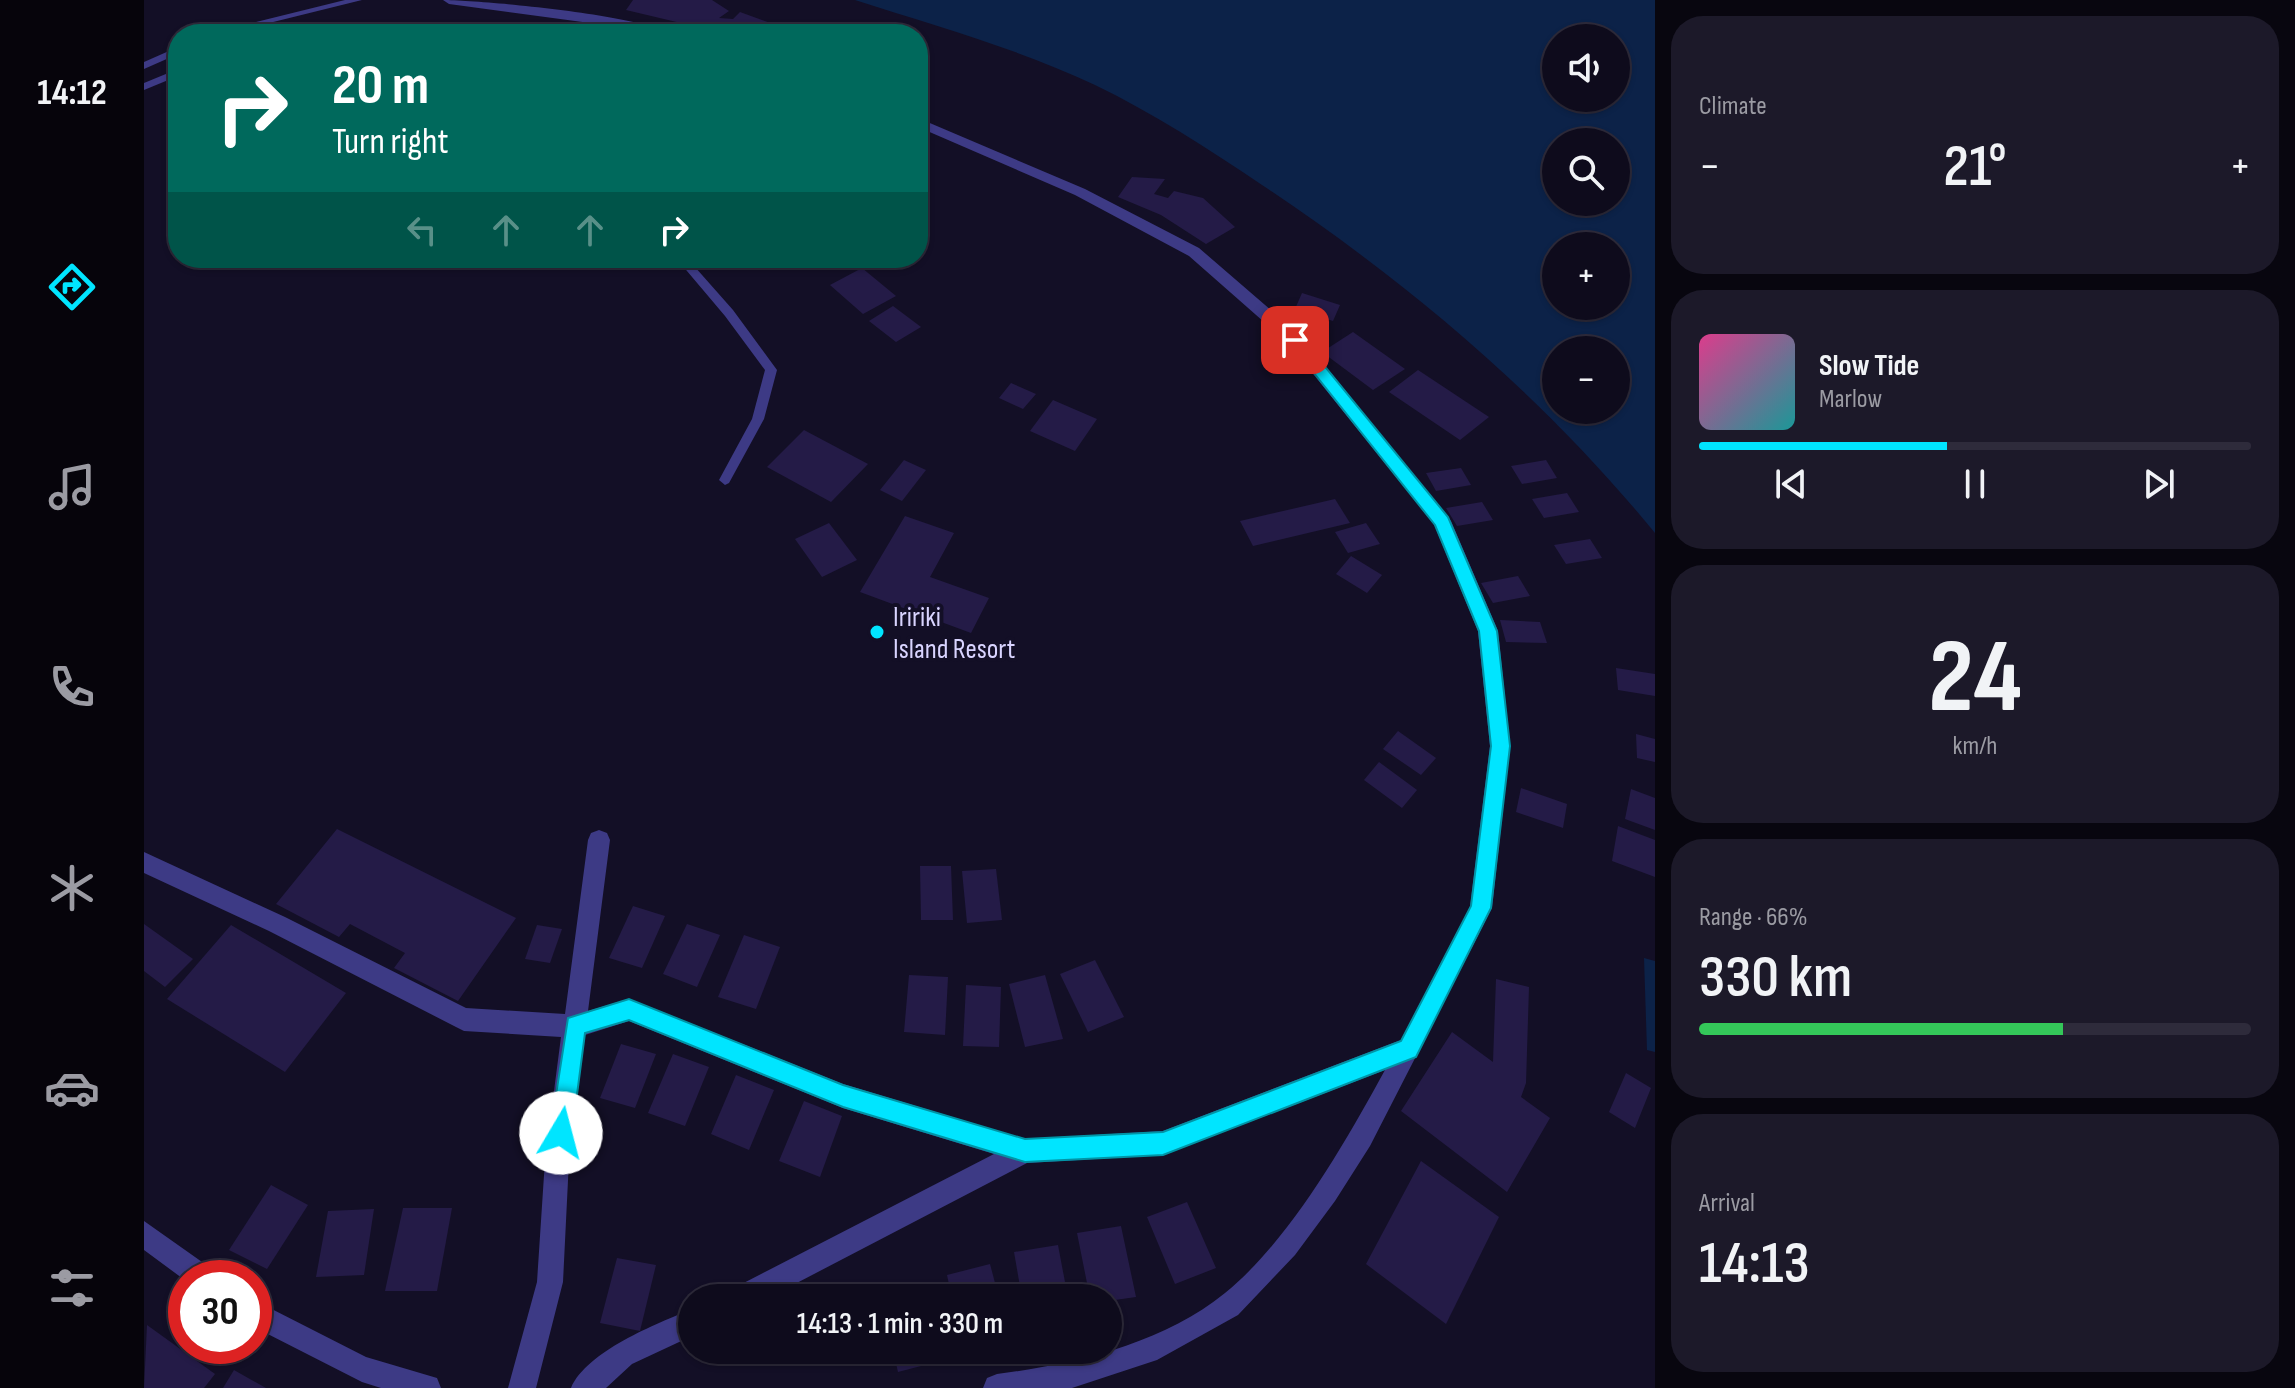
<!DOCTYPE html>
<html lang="en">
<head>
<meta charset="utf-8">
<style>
	:root { --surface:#0e0b1c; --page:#1c1929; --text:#f1f3f6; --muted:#9b9ba3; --line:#2e2b3b; --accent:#00e5ff }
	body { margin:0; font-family:"Sofia Sans Condensed",sans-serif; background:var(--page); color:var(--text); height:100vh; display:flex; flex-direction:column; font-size:30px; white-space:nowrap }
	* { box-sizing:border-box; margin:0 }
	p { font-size:26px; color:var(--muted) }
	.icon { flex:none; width:44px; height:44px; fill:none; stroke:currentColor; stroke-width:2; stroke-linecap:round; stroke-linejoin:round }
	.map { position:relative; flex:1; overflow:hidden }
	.panel { display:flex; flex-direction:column; gap:16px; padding:16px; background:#08060f; width:640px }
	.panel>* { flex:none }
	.top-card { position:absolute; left:24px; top:24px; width:760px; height:244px; border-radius:32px; box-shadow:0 2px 6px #0004,0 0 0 2px var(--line); background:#00695c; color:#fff; overflow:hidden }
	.controls { position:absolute; left:1398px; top:24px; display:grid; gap:16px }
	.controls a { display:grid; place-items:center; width:88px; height:88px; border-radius:50%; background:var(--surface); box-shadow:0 2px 6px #0004,0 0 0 2px var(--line); font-size:40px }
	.speed { position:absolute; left:24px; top:1260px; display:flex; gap:16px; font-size:40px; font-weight:700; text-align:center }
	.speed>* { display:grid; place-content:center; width:104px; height:104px; border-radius:50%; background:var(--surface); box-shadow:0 2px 6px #0004,0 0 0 2px var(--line); line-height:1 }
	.speed .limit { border:12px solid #d22; background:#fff; color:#111 }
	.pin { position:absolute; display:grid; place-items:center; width:68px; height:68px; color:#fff; margin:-34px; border-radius:16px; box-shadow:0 4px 12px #0006 }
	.me { position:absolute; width:88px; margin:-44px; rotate:8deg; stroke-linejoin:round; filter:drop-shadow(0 0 6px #0008) }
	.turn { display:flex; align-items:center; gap:28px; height:168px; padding:0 32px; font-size:36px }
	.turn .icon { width:104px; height:104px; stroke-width:2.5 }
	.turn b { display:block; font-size:56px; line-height:68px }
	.lanes { display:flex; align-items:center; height:76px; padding:0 32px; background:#0003; justify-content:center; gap:40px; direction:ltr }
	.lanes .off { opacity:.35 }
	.big { font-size:60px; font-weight:600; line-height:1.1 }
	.panel .widget { flex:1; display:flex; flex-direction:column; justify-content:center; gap:12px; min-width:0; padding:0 28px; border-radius:32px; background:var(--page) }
	.panel .dial { align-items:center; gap:0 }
	.dial b { font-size:104px; line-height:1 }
	.song { display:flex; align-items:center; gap:24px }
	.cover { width:96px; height:96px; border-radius:12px; background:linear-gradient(135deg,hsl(330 70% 55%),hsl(180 70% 35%)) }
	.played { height:8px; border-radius:4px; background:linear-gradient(90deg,var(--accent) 45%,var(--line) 45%) }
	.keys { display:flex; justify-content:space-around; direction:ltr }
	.heat { display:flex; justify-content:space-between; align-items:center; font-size:44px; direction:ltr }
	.charge { height:12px; border-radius:6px; background:linear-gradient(90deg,#34c759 66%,var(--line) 0) }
	.trip { position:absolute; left:534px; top:1284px; width:444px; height:80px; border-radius:40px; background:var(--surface); box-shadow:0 2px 6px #0004,0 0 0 2px var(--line); font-weight:600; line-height:80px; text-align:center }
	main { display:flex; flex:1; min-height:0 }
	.tabs { display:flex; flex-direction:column; width:144px; justify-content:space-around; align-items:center; background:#06040b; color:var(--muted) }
	.tabs .icon { width:56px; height:56px }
	.tabs .current { color:var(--accent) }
	.tabs b { font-size:36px; color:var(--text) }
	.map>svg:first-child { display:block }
</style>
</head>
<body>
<main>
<nav class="tabs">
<b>14:12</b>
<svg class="icon current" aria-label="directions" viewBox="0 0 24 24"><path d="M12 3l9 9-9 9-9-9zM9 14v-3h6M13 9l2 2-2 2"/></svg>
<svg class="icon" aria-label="music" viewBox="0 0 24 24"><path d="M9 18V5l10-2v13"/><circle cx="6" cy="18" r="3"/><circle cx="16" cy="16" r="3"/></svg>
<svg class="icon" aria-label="phone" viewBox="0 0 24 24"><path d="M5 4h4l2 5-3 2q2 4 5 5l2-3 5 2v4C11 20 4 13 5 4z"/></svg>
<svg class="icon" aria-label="climate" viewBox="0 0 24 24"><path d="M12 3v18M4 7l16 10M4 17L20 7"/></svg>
<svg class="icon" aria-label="car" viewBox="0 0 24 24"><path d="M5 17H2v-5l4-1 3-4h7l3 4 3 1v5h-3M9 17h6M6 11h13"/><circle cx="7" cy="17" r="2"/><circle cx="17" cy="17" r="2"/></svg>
<svg class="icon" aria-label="filters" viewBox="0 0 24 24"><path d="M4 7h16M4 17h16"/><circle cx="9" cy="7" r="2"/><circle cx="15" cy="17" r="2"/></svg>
</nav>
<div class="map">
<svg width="1511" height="1388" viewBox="0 0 1511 1388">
	<rect width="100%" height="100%" fill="#130f26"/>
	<g fill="#0c2248" fill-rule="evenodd">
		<path d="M711 0H1511V533C1399 396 1265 283 1118 185 1065 149 1009 113 951 85 875 49 792 26 711 0ZM1412 38H1472V98H1412ZM1412 142H1472V202H1412ZM1412 246H1472V306H1412ZM1412 350H1472V410H1412Z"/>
		<path d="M1500 958 1511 961V1052L1503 1050Z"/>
	</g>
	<g fill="#241b47">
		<path d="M489 0H568L585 11 575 18 589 19 596 12 629 24 619 34H570L578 28 565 26 562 29 482 10Z"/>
		<path d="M988 177 1021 179 1010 194 1024 198 1030 191 1059 198 1091 227 1062 244 1017 215 974 197Z"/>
		<path d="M718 268 752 296 719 314 686 285Z"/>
		<path d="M1158 293 1196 305 1189 321 1151 309Z"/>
		<path d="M749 306 777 327 752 342 725 321Z"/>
		<path d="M1209 332 1261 369 1229 390 1178 352Z"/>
		<path d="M1274 370 1345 417 1316 440 1245 392Z"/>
		<path d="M867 383 892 394 879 409 855 398Z"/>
		<path d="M909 400 953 419 931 451 886 431Z"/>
		<path d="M660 430 724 464 687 502 623 467Z"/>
		<path d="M760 460 782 470 758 501 736 490Z"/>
		<path d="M1402 460 1413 478 1378 484 1367 466Z"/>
		<path d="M1317 468 1327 485 1292 491 1282 473Z"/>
		<path d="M1423 493 1435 512 1400 518 1388 499Z"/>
		<path d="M1191 499 1206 523 1109 546 1096 521Z"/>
		<path d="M1338 502 1349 520 1313 526 1302 508Z"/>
		<path d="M761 516 810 533 786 577 845 598 827 633 716 592Z"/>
		<path d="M685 523 713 560 678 577 651 539Z"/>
		<path d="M1222 523 1236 544 1204 553 1191 532Z"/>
		<path d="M1446 539 1458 558 1422 564 1410 545Z"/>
		<path d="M1207 556 1238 575 1223 593 1192 574Z"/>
		<path d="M1374 576 1386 596 1349 603 1337 583Z"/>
		<path d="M1356 620 1396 622 1403 643 1362 642Z"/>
		<path d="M1472 668 1511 674V696L1474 690Z"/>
		<path d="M1254 731 1292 758 1277 775 1239 749Z"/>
		<path d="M1492 734 1511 739V762L1493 758Z"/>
		<path d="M1235 762 1273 790 1258 808 1220 780Z"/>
		<path d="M1377 788 1423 804 1419 828 1372 812Z"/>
		<path d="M1487 789 1511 798V830L1481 819Z"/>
		<path d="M1474 826 1511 840V877L1468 861Z"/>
		<path d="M193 829 372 918 314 1001 250 968 261 953 206 924 195 937 132 904Z"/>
		<path d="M776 866H807L809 920H777Z"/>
		<path d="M852 869 858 920 823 923 818 871Z"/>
		<path d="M489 906 521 916 498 968 465 958Z"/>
		<path d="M0 924 49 959 21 987 0 971Z"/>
		<path d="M543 924 576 935 553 987 519 974Z"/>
		<path d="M87 925 202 993 141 1072 23 999Z"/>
		<path d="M393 925 418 929 406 963 381 959Z"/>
		<path d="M600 935 636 947 612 1009 574 997Z"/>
		<path d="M951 960 980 1017 944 1032 916 974Z"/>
		<path d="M765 975 804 977 801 1035 760 1032Z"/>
		<path d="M901 975 919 1039 881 1047 865 984Z"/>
		<path d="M1352 979 1385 987 1382 1083 1377 1097 1406 1118 1363 1192 1257 1111 1308 1032 1349 1062Z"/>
		<path d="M822 985 857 987 855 1047 819 1046Z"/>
		<path d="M477 1044 512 1054 491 1108 456 1098Z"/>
		<path d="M529 1054 565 1067 541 1126 504 1113Z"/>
		<path d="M1482 1073 1507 1088 1491 1128 1465 1112Z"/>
		<path d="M592 1075 630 1090 605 1150 567 1134Z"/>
		<path d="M660 1101 698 1116 676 1177 635 1161Z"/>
		<path d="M1277 1161 1355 1217 1302 1324 1222 1264Z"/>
		<path d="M127 1185 164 1205 123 1269 85 1250Z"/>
		<path d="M1043 1202 1072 1268 1031 1284 1003 1217Z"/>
		<path d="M259 1208H308L293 1291H241Z"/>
		<path d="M230 1209 220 1275 172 1277 184 1211Z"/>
		<path d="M977 1226 992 1297 964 1301V1298H946L933 1233Z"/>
		<path d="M914 1245 924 1298H878L870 1252Z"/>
		<path d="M473 1258 512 1265 496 1331 456 1323Z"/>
		<path d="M846 1264 855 1298H808L803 1275Z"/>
		<path d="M783 1287 786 1298H743V1297Z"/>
		<path d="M3 1325 71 1374 60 1388H0Z"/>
		<path d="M749 1350H797L800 1360 754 1372Z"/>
		<path d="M90 1370 122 1388H79Z"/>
	</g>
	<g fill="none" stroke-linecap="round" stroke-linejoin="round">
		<g fill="#3d3a85" fill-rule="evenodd">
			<path d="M201 0H218L81 34H64Z"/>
			<path d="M34 47V54L0 69V62Z"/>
			<path d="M34 69V76L0 90V83Z"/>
			<path d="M532 258H543L589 310 633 370 620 419 585 483 581 485 575 480 608 419 621 370 581 316Z"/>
		</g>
		<g fill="#3d3a85" fill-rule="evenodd">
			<path d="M299 0C336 0 499 15 524 34H498L446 23 305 4Z"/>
			<path d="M774 118 941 189 1055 248 1157 336 1307 521 1354 631 1366 746 1348 908 1226 1146 1191 1201 1151 1255 1094 1315 1013 1360 928 1388H839L843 1378 853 1374C931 1364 1018 1344 1081 1293 1146 1240 1201 1143 1241 1070L1019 1155 883 1163 624 1298H584L588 1289 850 1154 699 1108 485 1021 441 1035 425 1160 419 1282 392 1388H364L393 1282 401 1160 417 1037 320 1031 312 1027 125 931 0 873V852L141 917 322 1008 421 1014 444 840 447 833 455 830 463 833 466 840 444 1011 485 999 699 1084 881 1139 1019 1131 1257 1040 1326 907 1346 746 1334 631 1290 524 1145 344 1045 256 931 195 774 127Z"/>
			<path d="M0 1221 68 1269 72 1278H42V1281L0 1250Z"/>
			<path d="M110 1300 222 1357 293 1378 297 1388H237L218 1382 110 1327Z"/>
			<path d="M548 1309V1336L488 1364 462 1388H427C443 1351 512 1324 548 1309Z"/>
		</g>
	</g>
	<path fill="#00e5ff" stroke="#0095a6" stroke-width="2" d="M1151 334 1156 336 1304 517 1353 631 1366 746 1347 908 1272 1057 1019 1155 881 1162 699 1107 485 1020 441 1033 428 1133 425 1141 417 1145 409 1141 406 1133 424 1018 485 999 699 1085 881 1139 1019 1132 1257 1041 1327 906 1347 746 1335 631 1291 525 1146 343V336Z"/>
	<circle fill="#00e5ff" stroke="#130f26" stroke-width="3" cx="733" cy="632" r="8"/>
	<g text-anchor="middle" stroke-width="8" stroke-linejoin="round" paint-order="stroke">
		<g font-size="28" fill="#d9d4ff" stroke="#130f26" text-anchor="start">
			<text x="749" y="626">Iririki<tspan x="749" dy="32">Island Resort</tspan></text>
		</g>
	</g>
</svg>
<div class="controls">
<a><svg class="icon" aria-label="sound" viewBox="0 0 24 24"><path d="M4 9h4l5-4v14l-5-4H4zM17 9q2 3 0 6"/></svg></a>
<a><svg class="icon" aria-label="search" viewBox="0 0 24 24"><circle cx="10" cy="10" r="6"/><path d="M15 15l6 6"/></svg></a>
<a>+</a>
<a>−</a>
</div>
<div class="speed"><div class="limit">30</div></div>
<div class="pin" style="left:1151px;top:340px;background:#d93025"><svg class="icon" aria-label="arrive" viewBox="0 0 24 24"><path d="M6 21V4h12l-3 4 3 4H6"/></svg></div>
<svg class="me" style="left:417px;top:1133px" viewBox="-20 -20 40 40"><circle r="19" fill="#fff"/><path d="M0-13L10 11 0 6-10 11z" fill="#00e5ff"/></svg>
<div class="trip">14:13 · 1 min · 330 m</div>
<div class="top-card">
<div class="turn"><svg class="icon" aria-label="right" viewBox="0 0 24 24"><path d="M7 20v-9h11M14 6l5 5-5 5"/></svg><div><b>20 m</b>Turn right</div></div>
<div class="lanes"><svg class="icon off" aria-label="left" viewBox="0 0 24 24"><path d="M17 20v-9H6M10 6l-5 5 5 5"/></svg><svg class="icon off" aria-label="ahead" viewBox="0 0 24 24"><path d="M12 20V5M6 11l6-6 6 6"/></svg><svg class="icon off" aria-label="ahead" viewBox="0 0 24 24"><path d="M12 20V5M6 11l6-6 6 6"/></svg><svg class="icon" aria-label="right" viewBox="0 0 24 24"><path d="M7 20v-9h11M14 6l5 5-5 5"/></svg></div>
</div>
</div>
<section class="panel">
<div class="widget"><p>Climate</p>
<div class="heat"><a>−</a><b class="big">21°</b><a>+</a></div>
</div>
<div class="widget">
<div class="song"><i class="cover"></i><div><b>Slow Tide</b><p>Marlow</p></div></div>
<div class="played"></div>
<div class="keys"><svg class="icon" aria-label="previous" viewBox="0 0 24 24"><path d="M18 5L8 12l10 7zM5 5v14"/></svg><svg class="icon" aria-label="pause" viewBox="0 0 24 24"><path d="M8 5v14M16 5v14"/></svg><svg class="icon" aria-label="next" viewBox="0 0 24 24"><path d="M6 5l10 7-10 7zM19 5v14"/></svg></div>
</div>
<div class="widget dial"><b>24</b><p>km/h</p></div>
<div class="widget"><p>Range · 66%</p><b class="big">330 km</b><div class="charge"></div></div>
<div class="widget"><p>Arrival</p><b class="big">14:13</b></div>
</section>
</main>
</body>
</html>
